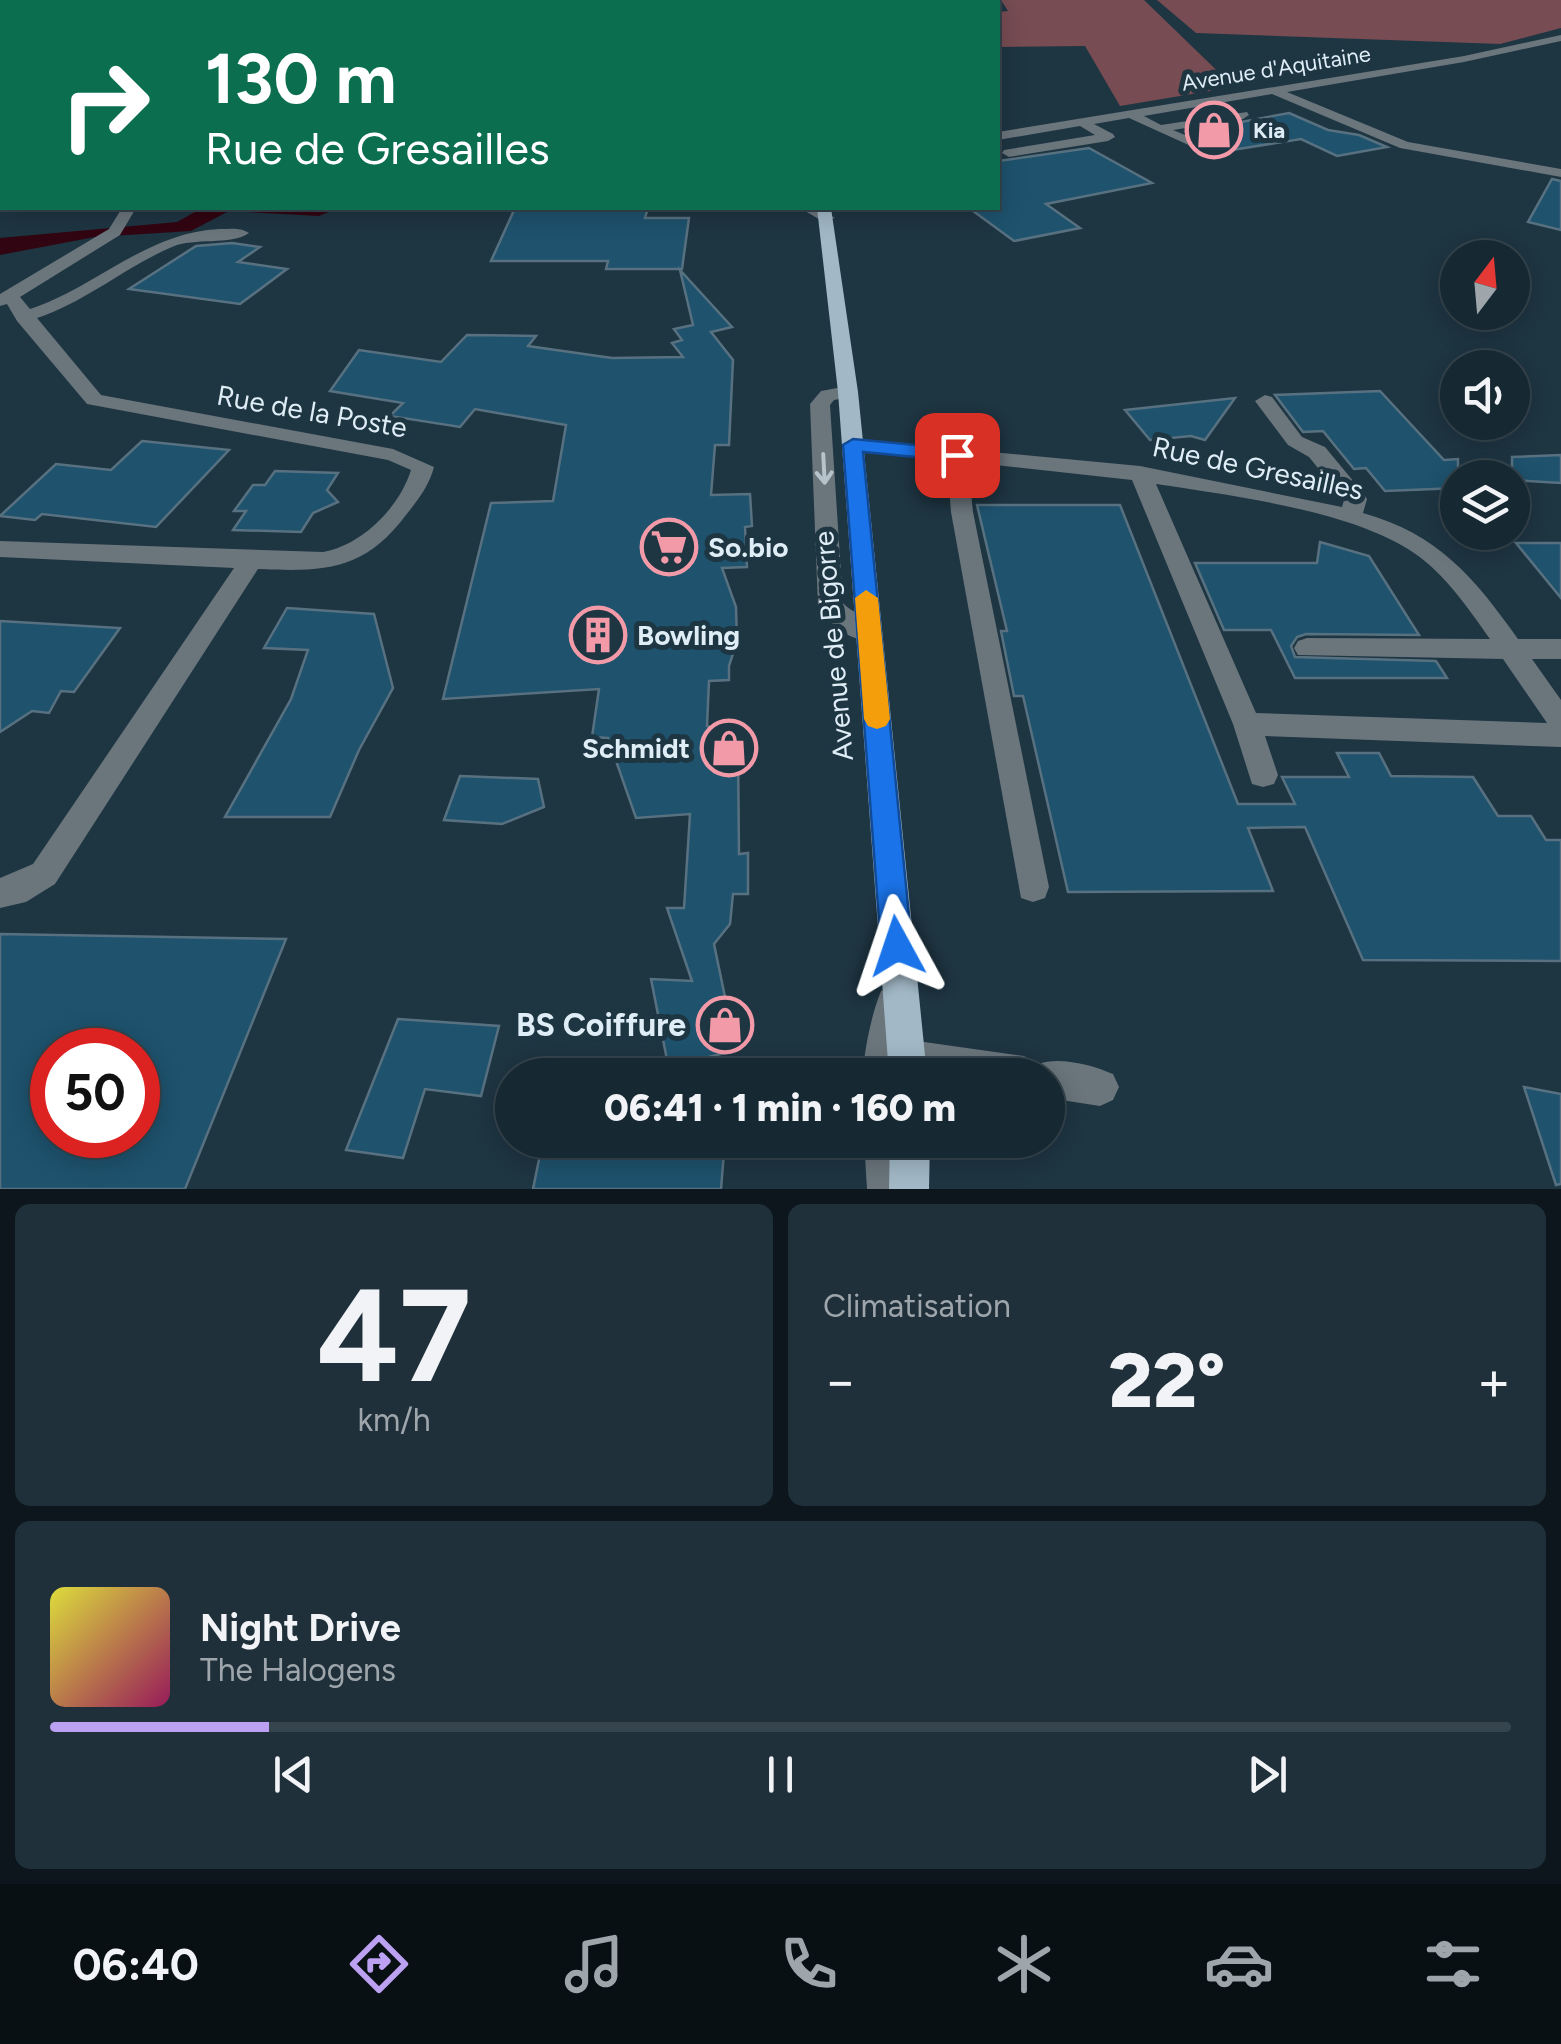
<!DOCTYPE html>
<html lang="fr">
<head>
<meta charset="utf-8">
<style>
	:root { --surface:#162832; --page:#1f303a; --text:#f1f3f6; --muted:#9ea6ac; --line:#35444d; --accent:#bca0f2 }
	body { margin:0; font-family:Figtree,sans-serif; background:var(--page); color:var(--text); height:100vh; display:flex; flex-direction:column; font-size:38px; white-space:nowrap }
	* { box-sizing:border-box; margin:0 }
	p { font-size:32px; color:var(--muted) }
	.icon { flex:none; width:55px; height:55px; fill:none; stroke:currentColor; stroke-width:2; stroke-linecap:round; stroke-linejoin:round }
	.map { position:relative; height:1189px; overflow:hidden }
	.drawer { display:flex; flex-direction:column; gap:15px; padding:15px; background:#0c161c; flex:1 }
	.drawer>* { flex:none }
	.guide { position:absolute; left:0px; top:0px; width:1000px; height:210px; box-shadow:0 5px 25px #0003,0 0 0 2px var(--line); background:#0b6e4f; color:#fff; overflow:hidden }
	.needle { width:65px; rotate:16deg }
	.controls { position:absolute; left:1440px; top:240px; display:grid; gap:20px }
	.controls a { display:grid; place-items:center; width:90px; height:90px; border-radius:50%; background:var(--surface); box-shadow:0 5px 25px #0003,0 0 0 2px var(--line); font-size:50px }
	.speed { position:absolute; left:30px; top:1028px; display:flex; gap:20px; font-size:50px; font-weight:700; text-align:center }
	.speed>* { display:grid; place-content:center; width:130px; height:130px; border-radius:50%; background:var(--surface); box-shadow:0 5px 25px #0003,0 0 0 2px var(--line); line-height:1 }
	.speed .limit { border:15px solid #d22; background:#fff; color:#111 }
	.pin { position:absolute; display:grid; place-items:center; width:85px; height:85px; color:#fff; margin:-42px; border-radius:20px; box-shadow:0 5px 15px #0006 }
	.me { position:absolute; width:110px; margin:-55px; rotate:355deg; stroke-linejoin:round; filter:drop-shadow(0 0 8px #0008) }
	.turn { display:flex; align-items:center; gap:35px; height:210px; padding:0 40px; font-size:45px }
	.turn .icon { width:130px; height:130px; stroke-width:2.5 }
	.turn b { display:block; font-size:70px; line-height:85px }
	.big { font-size:75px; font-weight:800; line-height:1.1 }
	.drawer .widget { flex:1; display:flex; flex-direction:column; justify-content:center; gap:15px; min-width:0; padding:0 35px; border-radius:15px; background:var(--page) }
	.drawer .dial { align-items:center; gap:0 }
	.dial b { font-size:130px; line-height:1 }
	.song { display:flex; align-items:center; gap:30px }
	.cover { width:120px; height:120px; border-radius:15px; background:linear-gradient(135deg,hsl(60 70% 55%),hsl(330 70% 35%)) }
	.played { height:10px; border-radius:5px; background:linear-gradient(90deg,var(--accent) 15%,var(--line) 15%) }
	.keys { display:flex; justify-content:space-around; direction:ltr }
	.heat { display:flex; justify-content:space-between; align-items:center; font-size:55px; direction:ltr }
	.drawer .tiles { flex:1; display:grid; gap:15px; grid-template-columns:1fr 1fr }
	.widget:last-child { grid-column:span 2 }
	.trip { position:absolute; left:495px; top:1058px; width:570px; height:100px; border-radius:50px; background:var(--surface); box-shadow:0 5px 25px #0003,0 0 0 2px var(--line); font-weight:800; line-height:100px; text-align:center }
	.menu { display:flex; height:160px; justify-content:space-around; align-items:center; background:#091014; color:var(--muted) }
	.menu .icon { width:70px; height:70px }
	.menu .on { color:var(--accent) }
	.menu b { font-size:45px; color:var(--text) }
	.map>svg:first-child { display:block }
</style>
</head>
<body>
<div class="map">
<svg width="1561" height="1189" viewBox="0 0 1561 1189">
	<rect width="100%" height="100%" fill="#1e3542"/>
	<g fill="#774c53">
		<path d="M1001 0H1144L1234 87 1120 106 1085 46 998 47V12L1008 11Z"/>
		<path d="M1157 0H1561V28L1500 44 1196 33Z"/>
	</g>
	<path fill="#310511" d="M202 208H339L319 216 229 211 191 231 95 237 0 255V238L177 222Z"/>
	<g fill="#1e526d" stroke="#587180" stroke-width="2.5" fill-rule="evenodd">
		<path d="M1289 113 1328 130 1359 135 1387 147 1337 156 1301 139 1226 151 1187 132Z"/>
		<path d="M1089 148 1152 183 1046 204 1080 228 1014 241 969 208H998V161Z"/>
		<path d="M1552 179 1561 181V230L1528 222Z"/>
		<path d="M515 208H648L645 218H689L682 269H606L608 261H491Z"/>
		<path d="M232 243 260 247 238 262 287 269 240 304 129 289 196 246Z"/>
		<path d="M680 270 732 327 711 332 733 360 729 445H715L711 495 750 494 752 526 745 527 747 567 722 568 736 607 737 641 729 666V680L709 681 707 726 730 732 733 748H738L739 854 748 853V894H733L730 924 714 944 736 1050 709 1057 713 1075H670L651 979 692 981 667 908H684L690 814 636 818 608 738 592 737 599 689 443 699 491 503 553 501 566 425 475 409 460 427 390 416 403 403 330 391 359 350 441 362 467 335 536 336 528 346 612 358 683 357 672 343 682 340 674 329 693 325Z"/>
		<path d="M1380 391 1444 460 1458 459V488L1385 491 1366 468 1354 469 1323 431 1303 432 1275 395Z"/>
		<path d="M1235 398 1205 440 1191 436 1150 440 1125 410Z"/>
		<path d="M142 441 229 450 156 527 42 514 35 520 0 516 56 464 111 470Z"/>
		<path d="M1561 455V483L1512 480V457Z"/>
		<path d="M275 471 338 473 327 490 338 502 313 513 301 532 233 530 246 511H234L253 485H265Z"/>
		<path d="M977 505H1120L1238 804H1295L1282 777H1349L1337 753H1379L1391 776 1473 777 1498 816H1531L1546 840H1561V961L1363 960 1305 827 1248 828 1273 891 1068 892 1023 696H1014L1001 631H1007Z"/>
		<path d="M1320 542 1369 556 1419 635 1306 634 1297 637 1291 646 1295 657 1436 661 1447 678H1295L1271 630H1224L1195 563H1317Z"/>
		<path d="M1516 543H1561V598Z"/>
		<path d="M287 608 374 614 393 688 359 750 330 817H225L291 699 308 650 264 648Z"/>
		<path d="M0 621 120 628 74 692 61 691 49 713 32 711 0 732Z"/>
		<path d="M460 776 538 779 544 807 502 824 444 820Z"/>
		<path d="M0 934 286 939 185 1189H0ZM52 1050H138V1135H52Z"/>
		<path d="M398 1019 499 1026 481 1096 425 1089 403 1158 346 1150Z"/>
		<path d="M1524 1087 1561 1094V1184L1556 1185Z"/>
		<path d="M543 1140H725L721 1189H533Z"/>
	</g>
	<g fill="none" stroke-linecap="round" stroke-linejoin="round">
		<g stroke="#81939e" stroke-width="2.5" stroke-dasharray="1 4" stroke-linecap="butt">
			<path d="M713 1H724"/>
			<path d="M4 2 18 0"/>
			<path d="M693 2 713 0"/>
		</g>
		<g fill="#6a757c" fill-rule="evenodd">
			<path d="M99 0H137L139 2H103Z"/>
			<path d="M1561 35V41L1464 62 1287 92 1408 142 1561 169V177L1400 148 1272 94 1144 116 1161 125 1247 112 1249 115 1243 119 1173 130 1209 145V151L1204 152 1129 118 1094 124 1113 134 1115 137 1108 141 1009 157 1002 153 1004 150 1095 135 1080 126 998 140V132L1464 56Z"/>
			<rect x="0" y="180" width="2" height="8"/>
			<path d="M122 208H136L120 235 20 297 30 309C97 287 145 233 219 229 230 229 240 227 249 233 230 246 195 237 172 247 125 267 86 302 37 318L101 395 393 449 434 467C429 486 418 500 406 515 364 571 324 572 258 569L55 884 26 902 0 908V878L33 864 234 568 0 557V541L323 552C362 545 399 508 411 470L388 460 87 404 17 321 7 304 0 306V294L109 229Z"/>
			<path d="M800 208H818L835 218 822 221Z"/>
			<path d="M848 386 855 388V396L834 400 830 405 843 603C854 615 875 619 882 632L878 639C854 646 830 625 818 606L810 404 821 391Z"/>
			<path d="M1265 395 1272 397 1302 437 1325 447 1364 494 1367 499 1363 513C1438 534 1474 577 1518 639H1561V659H1532L1561 700V747L1265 736 1278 775 1274 784 1263 787 1252 784 1233 724 1132 480 968 462 973 512 1049 887 1045 898 1033 902 1021 898 951 512 947 460 853 451 842 445 853 439 1140 466 1342 507 1344 500 1309 457 1288 445 1255 401ZM1156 484C1229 495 1354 511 1414 553 1445 574 1468 608 1490 639L1307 638 1298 641 1294 648 1298 655 1503 659 1547 723 1256 713Z"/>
			<path d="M894 986 907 991 912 1004 903 1039 1024 1056 1038 1064C1059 1056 1093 1065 1113 1074L1119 1087 1113 1100 1100 1106 1048 1098V1075H910L900 1072V1075H862C866 1045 870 1019 881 991Z"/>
			<path d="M864 1140H904L907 1189H867Z"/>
		</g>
		<g fill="#a2b8c6" fill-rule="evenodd">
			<path d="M799 0H809L810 2H801Z"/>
			<path d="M817 208H831L858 392 927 1075H889L838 392Z"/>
			<path d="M890 1140H930L929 1189H889Z"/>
		</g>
	</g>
	<defs><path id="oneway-shaft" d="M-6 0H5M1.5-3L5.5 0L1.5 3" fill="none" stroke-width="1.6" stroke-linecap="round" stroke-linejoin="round" transform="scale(2.5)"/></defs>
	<use stroke="#b6c3cb" href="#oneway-shaft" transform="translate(824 469) rotate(87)"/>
	<path fill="#1a73e8" stroke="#114b97" stroke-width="2.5" d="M853 439 957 449 966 455 957 461 863 452 912 946 908 956 897 961 886 956 881 946 843 445Z"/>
	<path fill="#f59e0b" d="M866 590 878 598 890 719 886 726 877 729 868 726 864 719 855 598Z"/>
	<defs>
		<g id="shop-ring" transform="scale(2.875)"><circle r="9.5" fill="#1e3542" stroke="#f39aa9" stroke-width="1.5"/><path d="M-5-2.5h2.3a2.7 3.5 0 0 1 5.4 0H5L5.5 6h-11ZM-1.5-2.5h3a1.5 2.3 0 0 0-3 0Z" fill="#f39aa9"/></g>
		<g id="supermarket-ring" transform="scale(2.875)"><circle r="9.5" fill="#1e3542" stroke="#f39aa9" stroke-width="1.5"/><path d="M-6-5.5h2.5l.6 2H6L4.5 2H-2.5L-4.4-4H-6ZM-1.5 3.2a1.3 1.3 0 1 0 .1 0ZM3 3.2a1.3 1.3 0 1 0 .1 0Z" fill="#f39aa9"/></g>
		<g id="building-ring" transform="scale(2.875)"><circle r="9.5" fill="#1e3542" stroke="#f39aa9" stroke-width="1.5"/><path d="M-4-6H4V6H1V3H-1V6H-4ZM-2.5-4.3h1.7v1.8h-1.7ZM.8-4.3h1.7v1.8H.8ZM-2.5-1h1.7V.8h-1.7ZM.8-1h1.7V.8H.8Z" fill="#f39aa9"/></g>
	</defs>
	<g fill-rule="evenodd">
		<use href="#shop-ring" x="1214" y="130"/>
		<use href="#supermarket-ring" x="669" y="547"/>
		<use href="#building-ring" x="598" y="635"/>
		<use href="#shop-ring" x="729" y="748"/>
		<use href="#shop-ring" x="725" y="1025"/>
	</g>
	<g text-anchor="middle" stroke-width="10" stroke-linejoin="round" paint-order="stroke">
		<g font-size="22" fill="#dfedf6" stroke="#1e3542">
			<text transform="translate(1276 68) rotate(-9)" y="8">Avenue d'Aquitaine</text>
		</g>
		<g font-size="22" font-weight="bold" fill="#dfedf6" stroke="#1e3542" text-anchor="start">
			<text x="1253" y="138">Kia</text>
		</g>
		<g font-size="28" fill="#dfedf6" stroke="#1e3542">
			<text transform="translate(312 411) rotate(10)" y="10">Rue de la Poste</text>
			<text transform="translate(1258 468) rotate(12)" y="10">Rue de Gresailles</text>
			<text transform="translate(833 646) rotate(-95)" y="10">Avenue de Bigorre</text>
		</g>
		<g font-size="28" font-weight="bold" fill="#dfedf6" stroke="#1e3542" text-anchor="start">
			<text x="708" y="557">So.bio</text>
			<text x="637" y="645">Bowling</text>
			<text x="690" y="758" text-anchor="end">Schmidt</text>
		</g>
		<g font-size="32" font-weight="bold" fill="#dfedf6" stroke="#1e3542" text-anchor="end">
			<text x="686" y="1036">BS Coiffure</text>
		</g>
	</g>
</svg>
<div class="controls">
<a><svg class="needle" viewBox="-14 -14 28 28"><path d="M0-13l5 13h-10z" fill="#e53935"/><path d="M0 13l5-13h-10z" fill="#9ea6ac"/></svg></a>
<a><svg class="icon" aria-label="sound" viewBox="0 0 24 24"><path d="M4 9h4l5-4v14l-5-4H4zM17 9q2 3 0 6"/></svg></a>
<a><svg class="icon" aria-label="layers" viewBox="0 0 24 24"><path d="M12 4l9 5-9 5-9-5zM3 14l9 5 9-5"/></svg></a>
</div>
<div class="speed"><div class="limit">50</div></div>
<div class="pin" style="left:957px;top:455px;background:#d93025"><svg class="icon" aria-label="arrive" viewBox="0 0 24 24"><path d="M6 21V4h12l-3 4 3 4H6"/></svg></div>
<svg class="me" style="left:897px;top:946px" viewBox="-20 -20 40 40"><path d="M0-17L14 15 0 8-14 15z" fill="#1a73e8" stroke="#fff" stroke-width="4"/></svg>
<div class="trip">06:41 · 1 min · 160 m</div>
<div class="guide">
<div class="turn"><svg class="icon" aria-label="right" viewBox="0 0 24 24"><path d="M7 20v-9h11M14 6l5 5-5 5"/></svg><div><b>130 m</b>Rue de Gresailles</div></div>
</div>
</div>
<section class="drawer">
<div class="tiles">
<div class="widget dial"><b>47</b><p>km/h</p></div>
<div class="widget"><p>Climatisation</p>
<div class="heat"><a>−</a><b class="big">22°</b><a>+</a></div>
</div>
<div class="widget">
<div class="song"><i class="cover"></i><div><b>Night Drive</b><p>The Halogens</p></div></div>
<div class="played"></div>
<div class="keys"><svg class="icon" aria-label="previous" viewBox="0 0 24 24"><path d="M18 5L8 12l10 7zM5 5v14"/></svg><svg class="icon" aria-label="pause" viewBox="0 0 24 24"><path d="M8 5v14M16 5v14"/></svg><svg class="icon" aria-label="next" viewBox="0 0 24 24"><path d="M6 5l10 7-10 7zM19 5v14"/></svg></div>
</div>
</div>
</section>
<nav class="menu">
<b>06:40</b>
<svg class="icon on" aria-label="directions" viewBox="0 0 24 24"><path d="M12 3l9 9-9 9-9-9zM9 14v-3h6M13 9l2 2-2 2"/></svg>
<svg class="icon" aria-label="music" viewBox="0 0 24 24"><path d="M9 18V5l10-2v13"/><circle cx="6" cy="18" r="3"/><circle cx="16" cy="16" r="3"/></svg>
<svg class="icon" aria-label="phone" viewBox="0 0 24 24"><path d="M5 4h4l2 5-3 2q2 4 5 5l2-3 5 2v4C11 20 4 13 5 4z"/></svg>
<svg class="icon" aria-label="climate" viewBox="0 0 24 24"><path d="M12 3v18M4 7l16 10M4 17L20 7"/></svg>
<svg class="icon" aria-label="car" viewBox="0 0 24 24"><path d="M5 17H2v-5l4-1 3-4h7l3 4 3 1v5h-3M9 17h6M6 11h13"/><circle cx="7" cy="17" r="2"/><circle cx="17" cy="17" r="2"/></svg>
<svg class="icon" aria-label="filters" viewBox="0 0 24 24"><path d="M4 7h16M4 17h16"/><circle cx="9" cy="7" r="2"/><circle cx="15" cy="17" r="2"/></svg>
</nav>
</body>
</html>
